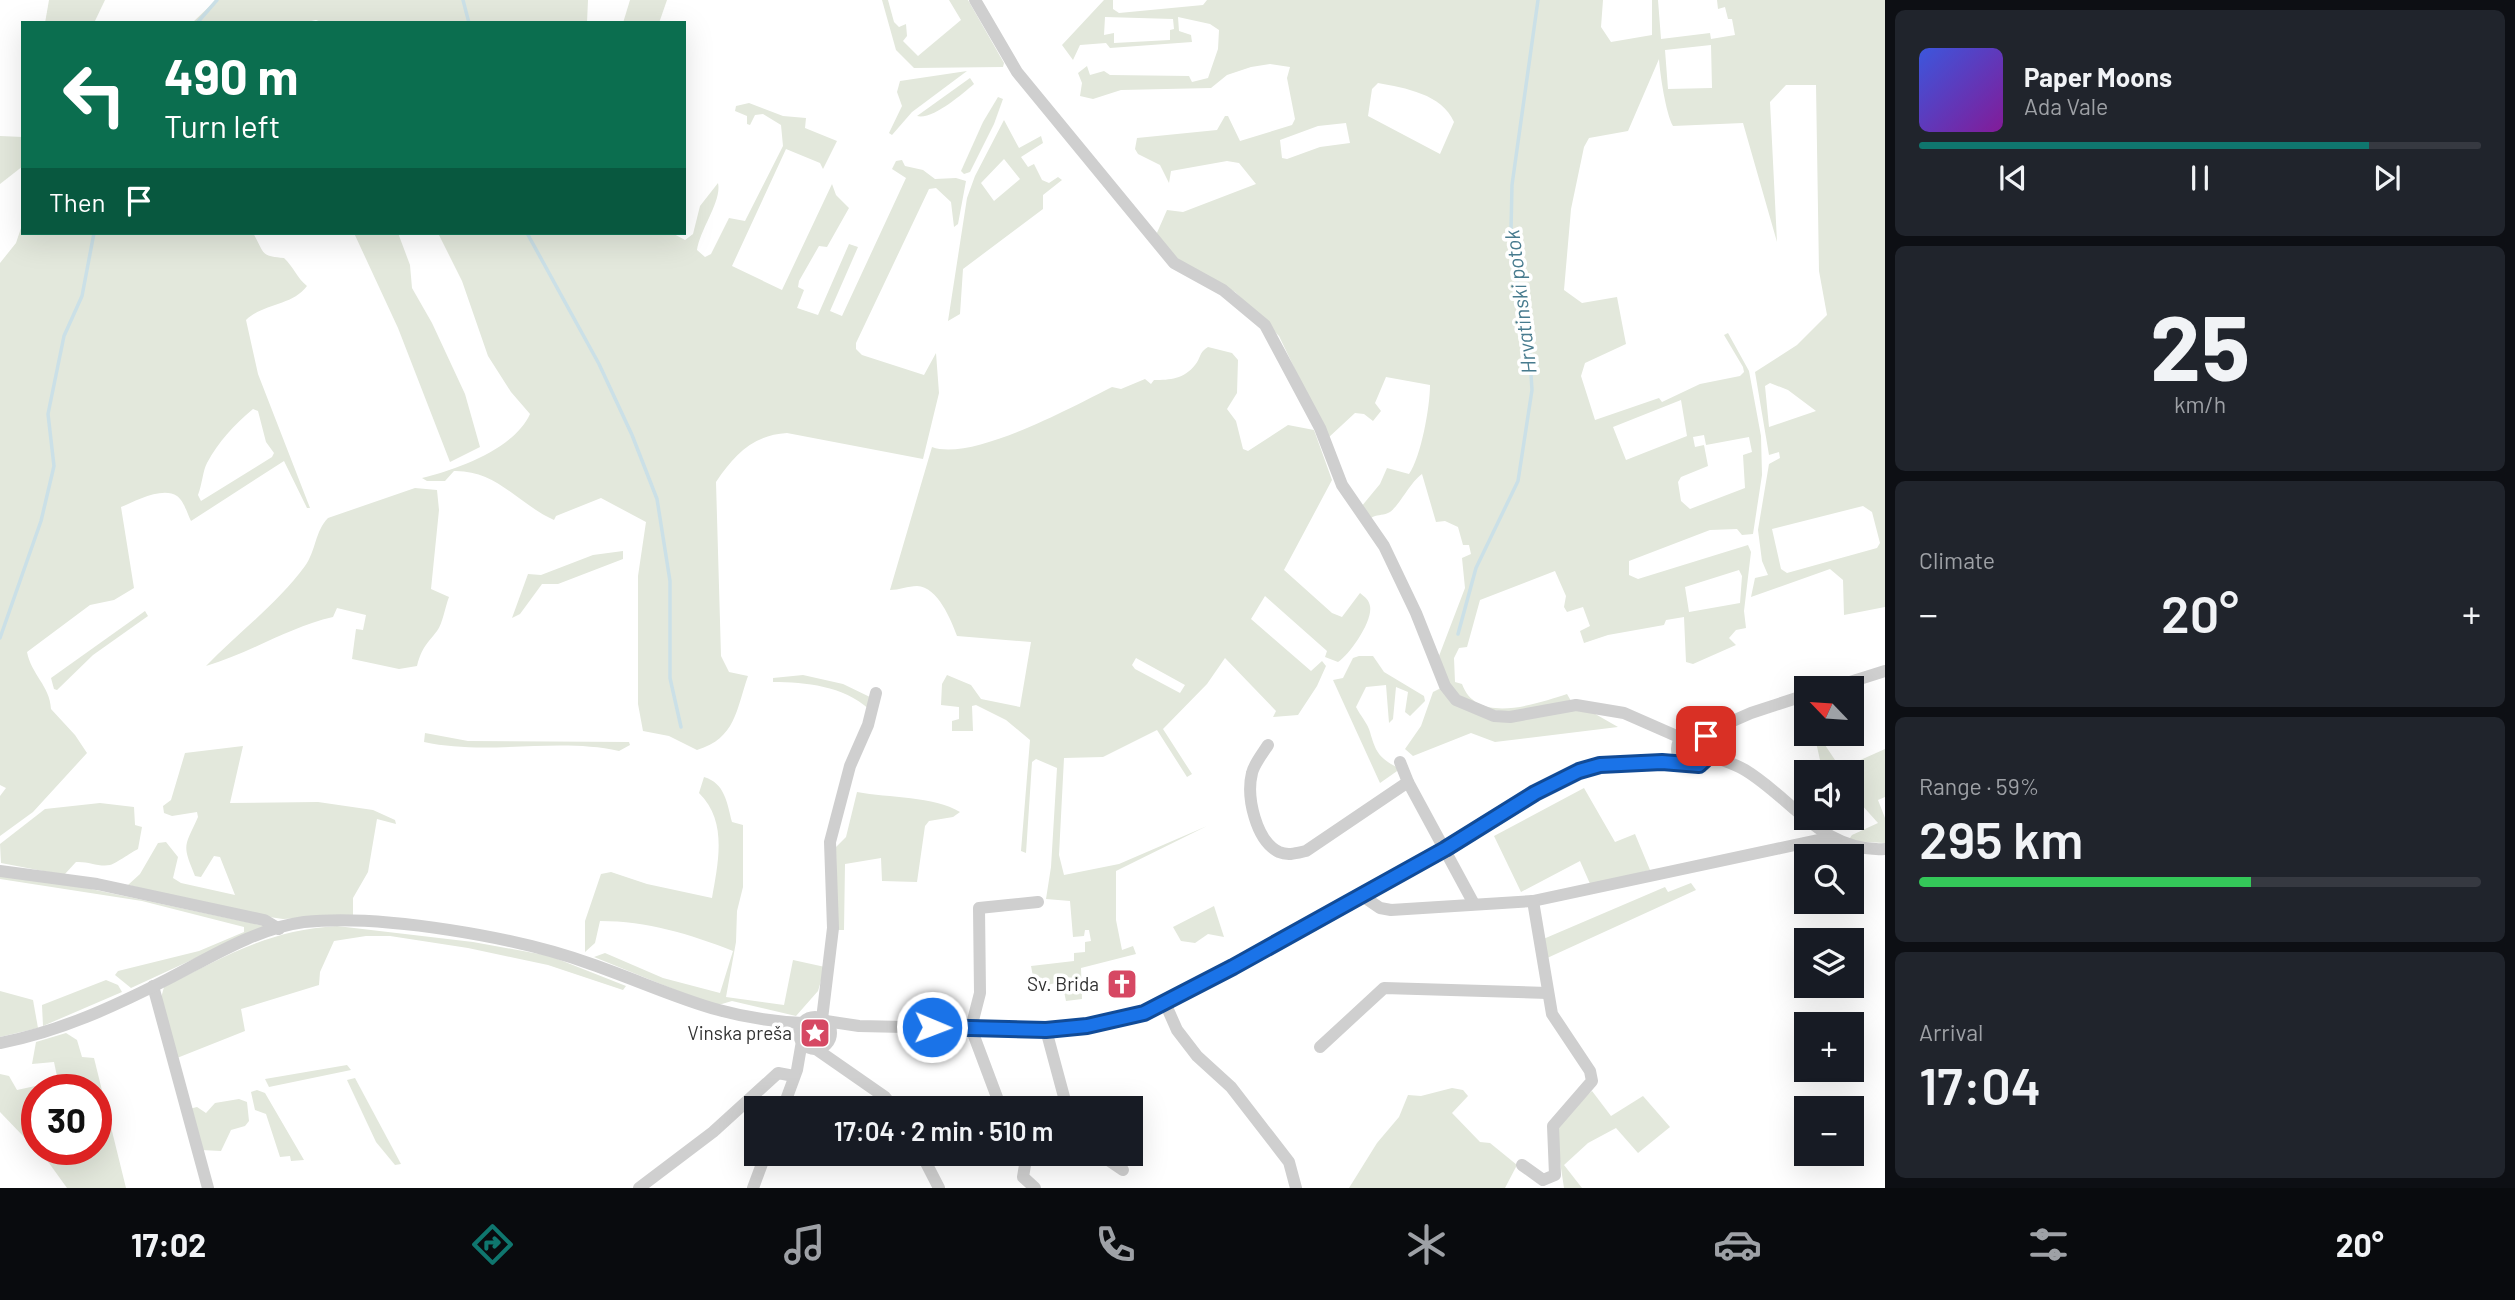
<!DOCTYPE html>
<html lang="en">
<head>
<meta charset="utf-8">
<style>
	:root { --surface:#171b24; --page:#20242c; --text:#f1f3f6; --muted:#9ea1a6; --line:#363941; --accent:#0f766e }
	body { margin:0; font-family:Barlow,sans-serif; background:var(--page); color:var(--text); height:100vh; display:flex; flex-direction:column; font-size:26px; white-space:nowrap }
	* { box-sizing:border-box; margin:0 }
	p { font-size:23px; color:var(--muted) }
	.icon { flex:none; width:38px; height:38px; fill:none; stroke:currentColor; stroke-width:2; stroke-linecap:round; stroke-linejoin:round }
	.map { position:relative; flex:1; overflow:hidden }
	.sheet { display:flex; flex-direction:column; gap:10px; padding:10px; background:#0d0f14; width:630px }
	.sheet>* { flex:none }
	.top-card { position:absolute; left:21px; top:21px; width:665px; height:214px; border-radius:0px; box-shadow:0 7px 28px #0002; background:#0b6e4f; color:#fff; overflow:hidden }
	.needle { width:46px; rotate:295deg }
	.tools { position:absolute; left:1794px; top:676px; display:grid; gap:14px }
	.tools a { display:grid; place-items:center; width:70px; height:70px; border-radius:0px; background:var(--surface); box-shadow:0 7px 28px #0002; font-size:35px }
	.speed { position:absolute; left:21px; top:1074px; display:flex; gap:14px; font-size:35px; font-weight:700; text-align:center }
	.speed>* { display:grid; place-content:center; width:91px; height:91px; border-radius:50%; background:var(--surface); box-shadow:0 7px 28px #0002; line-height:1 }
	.speed .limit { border:10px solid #d22; background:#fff; color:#111 }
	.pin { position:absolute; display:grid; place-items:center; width:60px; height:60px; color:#fff; margin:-30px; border-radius:14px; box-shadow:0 4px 10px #0006 }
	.me { position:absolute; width:77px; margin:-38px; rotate:91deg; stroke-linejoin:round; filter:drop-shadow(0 0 5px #0008) }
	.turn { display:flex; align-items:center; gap:24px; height:147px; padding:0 28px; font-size:32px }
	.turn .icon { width:91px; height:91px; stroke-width:2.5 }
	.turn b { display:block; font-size:49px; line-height:60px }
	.then { display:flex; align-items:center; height:66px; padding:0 28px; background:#0003; gap:14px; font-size:26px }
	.big { font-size:52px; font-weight:600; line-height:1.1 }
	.sheet .tile { flex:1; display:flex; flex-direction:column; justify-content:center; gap:10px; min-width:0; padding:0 24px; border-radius:10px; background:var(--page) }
	.sheet .dial { align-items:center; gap:0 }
	.dial b { font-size:91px; line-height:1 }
	.song { display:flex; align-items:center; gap:21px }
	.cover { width:84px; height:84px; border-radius:10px; background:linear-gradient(135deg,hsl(230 70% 55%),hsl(290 70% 35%)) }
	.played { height:7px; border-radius:4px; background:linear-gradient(90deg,var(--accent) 80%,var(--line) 80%) }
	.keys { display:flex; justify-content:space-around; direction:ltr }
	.heat { display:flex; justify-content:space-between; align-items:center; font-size:38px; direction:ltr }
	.charge { height:10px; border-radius:5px; background:linear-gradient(90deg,#34c759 59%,var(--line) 0) }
	.trip { position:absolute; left:744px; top:1096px; width:399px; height:70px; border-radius:0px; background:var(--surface); box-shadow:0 7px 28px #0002; font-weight:600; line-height:70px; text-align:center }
	.tab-bar { display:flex; height:112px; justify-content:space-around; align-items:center; background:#090b0e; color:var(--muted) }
	.tab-bar .icon { width:49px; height:49px }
	.tab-bar .active { color:var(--accent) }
	.tab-bar b { font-size:32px; color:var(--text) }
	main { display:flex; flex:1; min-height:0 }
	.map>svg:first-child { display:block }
</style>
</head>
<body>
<main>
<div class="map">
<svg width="1885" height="1188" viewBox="0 0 1885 1188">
	<rect width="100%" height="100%" fill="#fff"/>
	<g fill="#e3e8dc" fill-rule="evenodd">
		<path d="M49 0H105L94 23H45Z"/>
		<path d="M216 0H588L587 23H324L316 20 302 23H192Z"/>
		<path d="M630 0H667L659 23H623Z"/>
		<path d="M882 0H888L894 22 899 27 906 24 907 36 903 41 918 56 961 20 949 0H968L1004 63 1003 67 914 68 896 50Z"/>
		<path d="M1104 0H1113V9L1119 13 1203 5 1207 0H1603L1601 27 1611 42 1652 35V0H1658L1661 39 1710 33 1711 39 1735 35 1732 19H1728L1725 7 1718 9 1717 0H1885V607L1844 615 1843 580 1830 569 1751 597 1755 578 1768 575 1762 561 1758 530 1769 464 1780 458 1779 452 1769 455 1755 372 1797 345 1827 315 1819 271 1816 85H1786L1770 102 1777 242 1743 123 1673 126C1666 114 1660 74 1659 59L1628 131 1589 138 1584 147 1571 209 1564 290 1582 303 1617 297 1626 344 1585 363 1581 376 1595 420 1659 398 1662 402 1700 384 1740 376 1744 372 1743 367 1724 335 1728 333 1749 371 1761 436 1762 475 1753 534 1742 535 1737 529 1710 530 1629 561V575L1638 579 1748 545 1751 552 1744 611 1746 628 1736 630 1729 638 1736 645 1693 664 1686 662 1684 617 1666 620 1664 625 1608 635 1584 643 1580 631 1590 626 1583 607 1567 612 1564 607 1566 596 1555 571 1480 600 1467 647 1459 648 1454 658 1455 682 1462 684C1477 726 1538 703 1567 694L1571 701 1524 713 1490 710 1461 697 1449 684 1439 656 1465 588 1462 558 1471 554 1469 545H1463L1458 527 1445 521 1436 522 1422 474C1410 482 1397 510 1388 513 1381 516 1377 514 1371 518L1361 507 1380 484 1387 468 1409 474C1421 457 1430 407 1430 385L1386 377 1375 403 1381 411 1373 421 1364 414 1355 413 1328 438 1279 336 1235 292 1178 262 1156 235 1167 210 1183 212 1256 184 1239 163 1227 161 1171 171 1169 183 1160 165 1138 154 1135 149 1137 138 1217 130 1225 116H1228L1240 141 1292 125 1295 119 1287 78 1290 67 1270 64 1251 67 1227 75 1211 88 1121 90 1093 99 1080 96 1082 83 1078 73 1087 66 1090 75 1104 71 1110 75 1189 76 1192 82 1208 78 1218 49 1219 30 1210 24 1178 17 1179 31 1191 35 1192 42 1110 48 1106 43 1080 45 1073 60 1062 45ZM1105 17 1173 19 1174 29 1170 30V40L1114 43V33L1104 35ZM1711 45 1712 88 1668 89 1665 50ZM1378 83C1405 88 1442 94 1454 122L1440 154 1368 116 1372 89ZM1346 123 1350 143 1320 147 1287 159 1282 158 1280 140 1318 126ZM1770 383 1788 390 1816 411 1769 427 1765 386ZM1681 400 1687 436 1626 460 1613 427ZM1704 435 1706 445 1749 437 1752 452 1743 455 1745 488 1690 509 1681 501 1678 482 1681 477 1708 466 1704 445 1695 447 1693 437ZM1863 506 1872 512 1880 543 1877 548 1787 573 1781 569 1772 529ZM1739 570 1742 576 1740 603 1689 612 1685 587Z"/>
		<path d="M967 71 912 112 892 135 889 133 902 106 897 92 900 81Z"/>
		<path d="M970 78 974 84C962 94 933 120 917 116Z"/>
		<path d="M998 97 1003 99 994 124 970 172 964 174 961 171 983 122Z"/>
		<path d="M749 103 783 116 806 118 805 128 837 141 823 169 820 163 786 149 732 266 782 290 832 184 836 195 849 208 827 247 819 246 799 281 798 287 804 290 797 308 818 315 849 244 858 247 830 311 842 316 906 178 892 169 896 161 902 160 905 166 923 170 935 179 956 178 966 181 958 224 954 227 951 202 936 188 929 189 856 343V349L862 355 924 375 936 353 939 393 923 459 787 433C753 435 734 455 716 482L721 656 729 672 748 676C736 710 736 738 697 750L669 736 643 731 638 704V576L646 522 601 498 556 516 554 520C518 504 497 470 454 471L445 481H427L422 478C458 469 514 449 530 414L511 392 488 356 462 281 438 233H672L685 240 693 234 700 206 718 183C722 201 700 229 697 250L705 257 711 254 729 218 745 221 783 146 781 125 763 114 755 115 750 125 747 124V116L735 111 736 106Z"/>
		<path d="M1004 120 1019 148 1041 136 1043 143 1021 157 1028 167 1034 164 1042 180 1049 183 1058 177 1062 180 1043 195V209L963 269 960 314 948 321 967 198 975 176ZM1004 159 1020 179 994 201 981 183Z"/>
		<path d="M0 136 23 137V166L0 184Z"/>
		<path d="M23 222V233H253C265 253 259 256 284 258 293 266 297 278 307 286 292 306 264 303 246 320L258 374 310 508H307L284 461 191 521C187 513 184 501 177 496 163 486 135 501 121 507L134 588 114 600 90 605 27 652C31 674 50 686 51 709L75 735 87 753 33 812 0 836V796L6 788 0 785V263L16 243ZM253 409 258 411 266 442 274 453 272 457 201 501 198 495C202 485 203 470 207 463 219 441 233 426 253 409Z"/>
		<path d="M354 233H398L410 265 412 288 432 323 465 394 480 447 450 462 398 328Z"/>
		<path d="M1208 347 1232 353 1238 360 1237 393 1227 409 1236 421 1243 449 1248 451 1288 425 1314 430 1332 480 1284 570 1332 613 1342 617 1360 593C1365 597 1369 600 1370 606 1373 621 1350 654 1338 662L1325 657 1327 651 1265 596 1251 619 1311 671 1322 661 1326 666 1317 686 1298 715 1273 717 1276 711 1225 658 1207 684 1163 729 1192 774 1187 777 1157 730 1103 757 1064 758 1059 855 1064 875 1119 864 1207 826 1116 871V920L1122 950 1133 946 1136 954 1081 968 1082 999 1066 1001 1062 982 1035 987 1031 966 1074 961V953L1085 952V942L1091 941 1089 930H1085L1084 936 1073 937 1070 901 1046 899 1051 867 1057 768 1036 759 1032 762 1026 853 1021 851 1030 740 1006 720 976 705 972 706 973 731H952V721L959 719V707L941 705 942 684 947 675 971 685 981 699 1020 707 1031 642 957 636C951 620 938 587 917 586 908 586 899 590 890 590L932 447C972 462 1074 406 1112 387L1121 389 1145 379 1151 384 1154 380C1170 380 1184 379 1195 365 1201 358 1199 352 1208 347ZM1136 658 1185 685 1180 693 1135 669 1132 665Z"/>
		<path d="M415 488 437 490 439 510 431 589 449 597C445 607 443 623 437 631 427 644 422 647 417 666L399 669 352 659 356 629 363 630 366 615 337 608 333 617C289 627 250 653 206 666 239 632 277 604 305 566 316 551 315 531 328 518Z"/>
		<path d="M623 551V559L558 584H542L520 614 512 618 528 574 541 575 593 555Z"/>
		<path d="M145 611 148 616 93 655 57 690 54 689 51 678Z"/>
		<path d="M1359 656H1373L1384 672 1424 696 1425 701 1410 716 1405 712 1408 692 1396 687 1393 719 1389 723 1386 685 1366 687 1356 707C1360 715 1368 724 1370 732 1376 753 1379 758 1400 769L1380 783 1333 680 1343 678 1353 658Z"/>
		<path d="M803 675 843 684 872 698 869 709C843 686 806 682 773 682V678Z"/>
		<path d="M1441 688 1486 718 1564 710 1590 711 1618 727 1495 742 1471 733 1413 756 1405 749 1421 726 1433 692Z"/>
		<path d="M425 733 468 741 629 742 630 745 619 751C557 737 488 756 424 742Z"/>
		<path d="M1821 739 1835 760 1847 766 1885 749V797L1878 800 1885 818V843L1848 841 1852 835 1878 823 1852 794V772H1831L1820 760 1816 742Z"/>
		<path d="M243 746 230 803 318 802 373 810 395 820 396 824 377 819 368 872 353 898V915L283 919 243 913 128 885 140 874 158 843 166 842 178 857 173 878 181 883 235 895 220 857 214 856 201 877 195 876C182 844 184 848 198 817L197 812 172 816 164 813 163 806 171 800 185 753Z"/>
		<path d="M704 777C725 783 727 803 732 822L743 825V887L737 911 736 942 726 997 784 1005 793 960 825 967 818 991 796 1016 732 1001 715 1006 594 957 605 953 663 978 720 993 733 951C690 934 647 921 600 921L595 943 585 952V921L601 874 611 872 647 884 712 898C718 863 728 821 699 793Z"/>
		<path d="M1584 788 1615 842 1635 834 1650 870 1591 886 1580 861 1521 892 1494 836Z"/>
		<path d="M857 792C889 798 934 796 960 812L953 817 929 821 925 826 917 882 882 881 881 858 845 864 844 930H837L836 847 846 837Z"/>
		<path d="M100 803 134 807 135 825 142 827 138 849C132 852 113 865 110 865 98 867 88 861 76 862L64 875 1 863 0 844 45 809Z"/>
		<path d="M0 873 44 879 265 926 131 988 115 975 118 971 199 951 244 932V927L142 901 0 879Z"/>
		<path d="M1691 883 1696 890 1545 959 1541 940 1665 887 1668 892Z"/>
		<path d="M1214 906 1224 937 1208 934 1195 943 1181 941 1173 927Z"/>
		<path d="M337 926 473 942 550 956 626 986 623 990 548 965 468 948 390 936H366L334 941 320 972 319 985 241 1009 245 1031 177 1058 161 998 164 987C224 957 268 930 337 926Z"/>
		<path d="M106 980 118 985 122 992 43 1026 42 1005Z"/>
		<path d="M0 991 33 1000 38 1028 0 1037Z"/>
		<path d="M66 1033 77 1040 82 1057 94 1058 126 1188H67L49 1163 0 1112V1074L9 1076 17 1090 58 1081 54 1062 32 1064 36 1042ZM37 1090H96V1150H37Z"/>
		<path d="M347 1065 351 1070 269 1087 265 1079Z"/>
		<path d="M355 1078 401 1164 395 1165 376 1142 347 1080Z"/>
		<path d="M1452 1088 1463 1090 1468 1096 1452 1113 1480 1142 1490 1143 1517 1165 1505 1188H1349L1377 1143 1399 1117 1408 1095 1421 1096Z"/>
		<path d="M257 1090 265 1093 304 1160 291 1161 290 1156 280 1157 266 1114 255 1110 251 1092Z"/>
		<path d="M1592 1091 1611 1116 1643 1096 1670 1127 1638 1153 1616 1128 1588 1143 1564 1165 1582 1188H1564L1556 1135 1563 1115Z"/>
		<path d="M239 1099 247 1102 249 1121 245 1126 231 1130 221 1151 201 1150 189 1109 197 1107 206 1113 215 1103Z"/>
	</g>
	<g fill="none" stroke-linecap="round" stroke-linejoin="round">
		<g stroke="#cbe0e7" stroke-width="3.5">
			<path d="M463 0 469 23"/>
			<path d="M197 23 217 0"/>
			<path d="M527 233 599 364 632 435 657 499 670 581V678L681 727"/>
			<path d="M1458 634 1476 568 1518 481 1532 390 1528 328 1516 276 1511 230 1512 185 1538 0"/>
			<path d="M0 638 41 521 54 466 48 414 64 336 82 296 94 233"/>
		</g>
	</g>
	<path fill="#191919" d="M1131 971 1137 988 1113 997 1107 980Z"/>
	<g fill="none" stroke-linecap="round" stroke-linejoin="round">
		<g stroke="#cfcfcf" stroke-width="12">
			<path d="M975 0 1017 72 1174 263 1223 290 1265 325 1320 428 1342 485 1384 546 1416 613 1445 686 1456 700 1494 716 1510 717 1576 705 1624 713 1681 738"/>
			<path d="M1831 688 1885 671"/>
			<circle cx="1694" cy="749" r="17"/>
			<path d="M1703 734 1751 713 1806 695"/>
			<path d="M1268 745C1263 753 1254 764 1252 773 1246 797 1256 841 1279 852 1288 856 1297 853 1306 851L1408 782"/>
			<path d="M1710 755C1721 760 1735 764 1745 770 1793 799 1823 853 1885 849"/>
			<path d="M1400 762 1408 782 1474 904"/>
			<path d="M0 871 97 884 264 920 279 929"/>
			<path d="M1361 895 1380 908 1391 910 1533 901 1818 840 1836 841"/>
			<path d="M153 986 208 1188"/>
			<path d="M1165 1003 1177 1030 1197 1056 1231 1087 1289 1162 1296 1188"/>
			<circle cx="815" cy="1033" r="16"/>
			<path d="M822 1019 833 928 830 842 850 766 868 725 876 693"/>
			<path d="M826 1021 859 1026 1046 1030 1087 1026 1144 1013 1445 849 1552 783 1600 765 1683 762"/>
			<path d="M1046 1030 1067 1108"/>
			<path d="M0 1043C59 1032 115 1006 168 979 209 958 257 928 304 922 382 914 517 937 591 964 671 992 715 1019 803 1023"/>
			<path d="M1320 1047 1384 988 1548 993"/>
			<path d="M816 1049 885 1097 894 1108"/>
			<path d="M783 1108 797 1070 802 1041"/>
			<path d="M1001 1108 971 1028 980 993 979 908 1038 902"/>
			<path d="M921 1153 939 1188"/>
			<path d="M1027 1153 1023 1177 1035 1188"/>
			<path d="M1098 1153 1123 1170"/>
			<path d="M1522 1165 1543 1180 1555 1175 1553 1126 1592 1081 1590 1071 1552 1014 1533 901"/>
			<path d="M639 1188 713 1132 778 1073 794 1076"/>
			<path d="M753 1188 766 1153"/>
		</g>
	</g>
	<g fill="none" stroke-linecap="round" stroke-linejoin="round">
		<g stroke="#114b97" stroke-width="18">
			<path id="route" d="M932 1027 1046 1030 1087 1026 1144 1013 1233 967 1445 849 1535 793 1579 771 1600 765 1662 762 1699 765 1710 755 1711 743 1706 736"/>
		</g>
		<use href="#route" stroke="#1a73e8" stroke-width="12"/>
	</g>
	<defs>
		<g id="church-square" transform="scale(1.575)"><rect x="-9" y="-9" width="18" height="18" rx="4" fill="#d64863" stroke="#fff"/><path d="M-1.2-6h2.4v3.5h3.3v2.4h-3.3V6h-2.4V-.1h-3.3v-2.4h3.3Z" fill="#fff"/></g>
		<g id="sight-square" transform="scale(1.575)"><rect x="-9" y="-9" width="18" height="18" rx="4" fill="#d64863" stroke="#fff"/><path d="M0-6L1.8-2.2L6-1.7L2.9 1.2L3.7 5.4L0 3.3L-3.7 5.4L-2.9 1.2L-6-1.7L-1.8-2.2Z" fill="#fff"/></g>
	</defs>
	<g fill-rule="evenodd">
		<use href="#church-square" x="1122" y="984"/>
		<use href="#sight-square" x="815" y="1033"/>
	</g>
	<g text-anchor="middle" stroke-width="7" stroke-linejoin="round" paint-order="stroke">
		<g font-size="19" fill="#323232" stroke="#fff" text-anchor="end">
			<text x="1099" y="991">Sv. Brida</text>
			<text x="792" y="1040">Vinska preša</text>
		</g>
		<g font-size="21" font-style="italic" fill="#477b8e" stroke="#fff">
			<text transform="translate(1521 302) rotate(-97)" y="7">Hrvatinski potok</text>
		</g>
	</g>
</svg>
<div class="tools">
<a><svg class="needle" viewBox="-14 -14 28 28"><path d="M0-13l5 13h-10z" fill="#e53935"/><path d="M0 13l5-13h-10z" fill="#9ea1a6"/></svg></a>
<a><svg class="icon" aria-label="sound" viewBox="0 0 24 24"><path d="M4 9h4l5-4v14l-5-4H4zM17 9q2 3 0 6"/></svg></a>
<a><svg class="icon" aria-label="search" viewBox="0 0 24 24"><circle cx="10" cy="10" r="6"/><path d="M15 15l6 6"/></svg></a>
<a><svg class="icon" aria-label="layers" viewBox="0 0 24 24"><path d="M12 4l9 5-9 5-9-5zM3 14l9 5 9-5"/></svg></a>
<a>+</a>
<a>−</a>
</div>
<div class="speed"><div class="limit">30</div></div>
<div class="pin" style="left:1706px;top:736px;background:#d93025"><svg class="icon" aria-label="arrive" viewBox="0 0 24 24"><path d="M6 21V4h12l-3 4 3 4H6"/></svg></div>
<svg class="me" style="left:932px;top:1027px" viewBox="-20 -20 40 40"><circle r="17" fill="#1a73e8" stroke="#fff" stroke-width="3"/><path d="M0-11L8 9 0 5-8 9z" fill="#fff"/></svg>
<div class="trip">17:04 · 2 min · 510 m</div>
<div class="top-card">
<div class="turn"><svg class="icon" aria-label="left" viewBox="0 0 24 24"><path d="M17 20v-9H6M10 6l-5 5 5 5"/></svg><div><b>490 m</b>Turn left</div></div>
<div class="then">Then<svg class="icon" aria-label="arrive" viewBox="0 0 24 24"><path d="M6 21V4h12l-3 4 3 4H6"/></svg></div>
</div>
</div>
<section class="sheet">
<div class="tile">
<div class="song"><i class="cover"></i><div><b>Paper Moons</b><p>Ada Vale</p></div></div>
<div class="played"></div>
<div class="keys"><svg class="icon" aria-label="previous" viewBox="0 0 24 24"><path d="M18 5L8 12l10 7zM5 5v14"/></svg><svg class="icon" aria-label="pause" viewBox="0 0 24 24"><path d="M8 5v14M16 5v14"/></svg><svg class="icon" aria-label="next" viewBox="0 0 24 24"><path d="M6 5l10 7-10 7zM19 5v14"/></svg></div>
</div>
<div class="tile dial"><b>25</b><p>km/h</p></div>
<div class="tile"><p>Climate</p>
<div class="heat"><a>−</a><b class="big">20°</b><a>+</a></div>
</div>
<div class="tile"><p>Range · 59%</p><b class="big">295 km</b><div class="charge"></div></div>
<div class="tile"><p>Arrival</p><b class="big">17:04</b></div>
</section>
</main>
<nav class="tab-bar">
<b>17:02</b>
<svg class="icon active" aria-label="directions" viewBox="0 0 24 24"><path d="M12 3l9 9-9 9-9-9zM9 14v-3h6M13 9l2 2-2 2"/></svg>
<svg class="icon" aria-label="music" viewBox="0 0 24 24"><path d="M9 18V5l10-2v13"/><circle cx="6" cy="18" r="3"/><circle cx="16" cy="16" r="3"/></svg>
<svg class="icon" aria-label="phone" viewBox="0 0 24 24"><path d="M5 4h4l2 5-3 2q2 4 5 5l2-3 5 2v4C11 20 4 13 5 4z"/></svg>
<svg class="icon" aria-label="climate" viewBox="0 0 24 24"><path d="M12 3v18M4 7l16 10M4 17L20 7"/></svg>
<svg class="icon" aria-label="car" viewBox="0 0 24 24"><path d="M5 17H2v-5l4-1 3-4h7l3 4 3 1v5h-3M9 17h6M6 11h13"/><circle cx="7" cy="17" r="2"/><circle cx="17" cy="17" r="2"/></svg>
<svg class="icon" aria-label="filters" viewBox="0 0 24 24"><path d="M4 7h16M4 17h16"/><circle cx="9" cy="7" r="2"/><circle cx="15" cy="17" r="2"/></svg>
<b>20°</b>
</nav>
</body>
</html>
